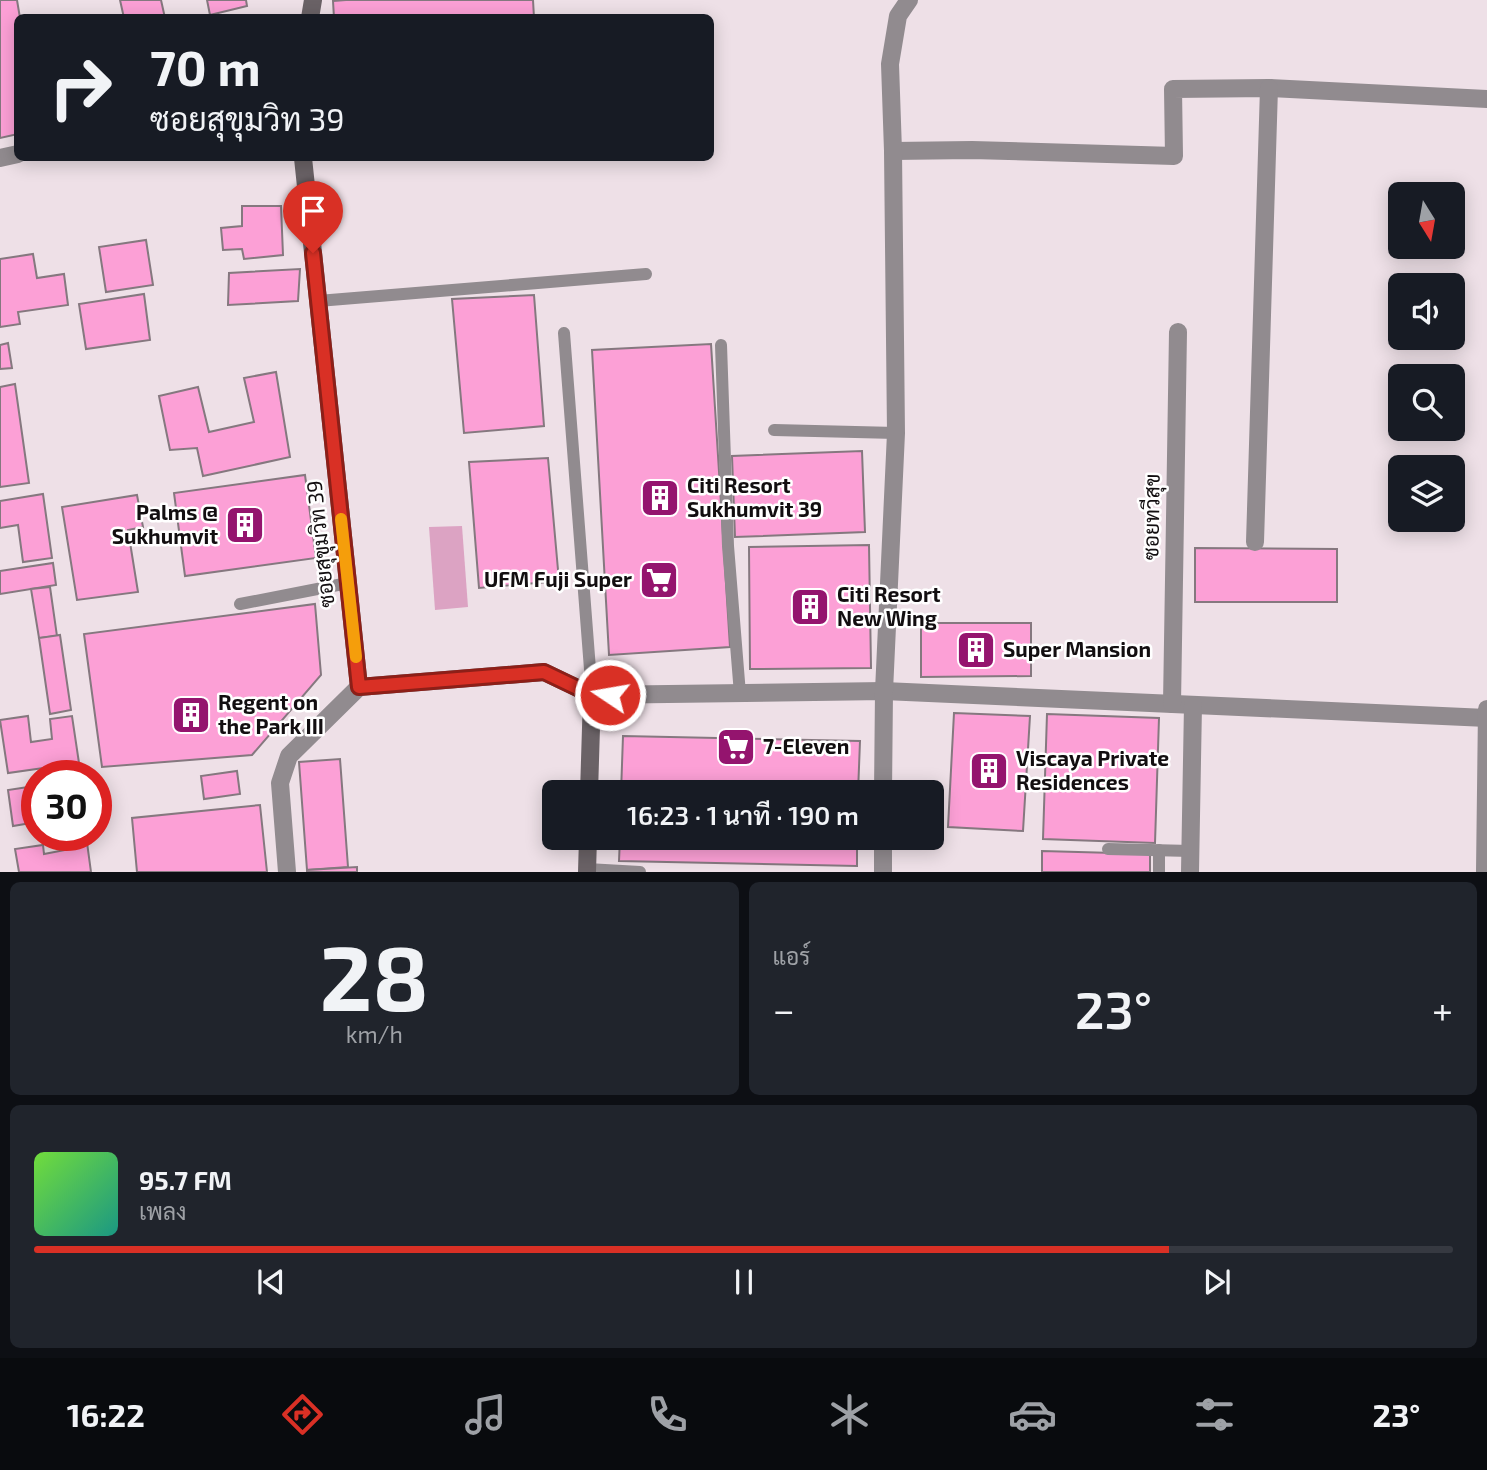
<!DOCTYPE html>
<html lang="th">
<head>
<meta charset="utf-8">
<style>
	:root { --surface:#171b24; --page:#20242c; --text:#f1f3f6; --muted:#9ea1a6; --line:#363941; --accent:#d93025 }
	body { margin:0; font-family:"Exo 2",Sarabun,sans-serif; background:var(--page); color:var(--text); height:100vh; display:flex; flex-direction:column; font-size:26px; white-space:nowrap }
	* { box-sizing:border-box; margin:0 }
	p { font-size:23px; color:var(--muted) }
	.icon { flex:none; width:38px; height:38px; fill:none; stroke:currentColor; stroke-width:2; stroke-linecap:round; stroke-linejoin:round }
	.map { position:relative; height:872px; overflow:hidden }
	.side { display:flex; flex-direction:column; gap:10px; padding:10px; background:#0d0f14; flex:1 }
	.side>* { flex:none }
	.top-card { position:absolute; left:14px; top:14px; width:700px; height:147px; border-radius:10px; box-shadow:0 4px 18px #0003; background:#171b24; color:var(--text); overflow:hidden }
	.needle { width:46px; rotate:169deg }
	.buttons { position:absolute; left:1388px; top:182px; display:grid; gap:14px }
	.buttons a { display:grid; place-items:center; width:77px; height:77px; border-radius:10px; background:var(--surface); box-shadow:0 4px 18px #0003; font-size:35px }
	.speed { position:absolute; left:21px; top:760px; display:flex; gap:14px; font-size:35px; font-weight:700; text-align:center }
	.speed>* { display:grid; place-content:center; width:91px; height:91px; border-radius:50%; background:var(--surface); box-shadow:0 4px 18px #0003; line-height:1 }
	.speed .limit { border:10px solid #d22; background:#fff; color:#111 }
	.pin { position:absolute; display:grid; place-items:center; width:60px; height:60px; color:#fff; margin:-72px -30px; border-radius:50% 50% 50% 0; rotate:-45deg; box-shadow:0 0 7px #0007 }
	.pin .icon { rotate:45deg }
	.me { position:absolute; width:77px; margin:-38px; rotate:282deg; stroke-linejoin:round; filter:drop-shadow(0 0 5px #0008) }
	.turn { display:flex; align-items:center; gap:24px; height:147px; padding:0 21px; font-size:32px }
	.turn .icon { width:91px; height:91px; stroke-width:2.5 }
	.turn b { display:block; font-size:49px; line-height:60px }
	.big { font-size:52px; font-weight:600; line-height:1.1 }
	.side .widget { flex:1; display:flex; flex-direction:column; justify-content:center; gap:10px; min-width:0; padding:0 24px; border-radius:10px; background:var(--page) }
	.side .dial { align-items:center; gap:0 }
	.dial b { font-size:91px; line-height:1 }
	.song { display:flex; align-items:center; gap:21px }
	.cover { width:84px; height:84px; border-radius:10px; background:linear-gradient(135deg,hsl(100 70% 55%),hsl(170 70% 35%)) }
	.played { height:7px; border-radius:4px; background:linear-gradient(90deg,var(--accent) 80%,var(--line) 80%) }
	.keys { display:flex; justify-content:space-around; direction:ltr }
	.heat { display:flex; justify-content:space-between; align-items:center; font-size:38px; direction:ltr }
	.side .tiles { flex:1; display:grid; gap:10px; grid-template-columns:1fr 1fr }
	.widget:last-child { grid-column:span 2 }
	.trip { position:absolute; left:542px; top:780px; width:402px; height:70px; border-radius:10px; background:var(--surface); box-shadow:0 4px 18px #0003; font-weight:600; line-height:70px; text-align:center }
	.dock { display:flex; height:112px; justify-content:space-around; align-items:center; background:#090b0e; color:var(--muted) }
	.dock .icon { width:49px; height:49px }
	.dock .selected { color:var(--accent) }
	.dock b { font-size:32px; color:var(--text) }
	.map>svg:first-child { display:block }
</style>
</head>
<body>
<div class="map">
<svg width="1487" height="872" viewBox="0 0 1487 872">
	<rect width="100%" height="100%" fill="#eee0e7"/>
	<path fill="#dca3c3" d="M462 526 468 607 435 610 429 527Z"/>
	<g fill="#fca0d6" stroke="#85787f" stroke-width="2">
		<path d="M0 0H17L20 18H18V134L0 138Z"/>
		<path d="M120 0H161L165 18H124Z"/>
		<path d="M207 0H246L247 6 210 15Z"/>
		<path d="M346 0H533L534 18H334L333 1Z"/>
		<path d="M242 206H281L283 255 244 259 242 249 223 250 221 228 242 226Z"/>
		<path d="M146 240 153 285 106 292 99 247Z"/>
		<path d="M33 254 37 278 64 274 68 305 18 312 20 324 0 327V259Z"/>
		<path d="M300 269 298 301 228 305 229 273Z"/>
		<path d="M144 294 150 340 86 349 79 304Z"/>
		<path d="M534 295 544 426 464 433 452 299Z"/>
		<path d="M8 343 12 368 0 369V345Z"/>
		<path d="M711 344 730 647 609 655 592 350Z"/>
		<path d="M276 372 290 457 203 476 197 448 170 450 159 396 198 387 209 432 254 422 244 378Z"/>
		<path d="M15 384 29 483 0 487V387Z"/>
		<path d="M862 451 865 532 735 537 732 456Z"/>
		<path d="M548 458 559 581 479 588 469 462Z"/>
		<path d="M305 475 316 558 185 576 174 493Z"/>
		<path d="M43 494 52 558 23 562 18 525 0 528V501Z"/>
		<path d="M137 495 143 527 128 530 138 592 77 600 62 507Z"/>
		<path d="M869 545 871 668 750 669 749 547Z"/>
		<path d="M1195 548 1337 549V602H1195Z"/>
		<path d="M53 563 56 585 0 594V571Z"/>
		<path d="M50 587 57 636 39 638 31 589Z"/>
		<path d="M315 604 321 675 252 755 102 767 84 634Z"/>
		<path d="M921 623H1031V676L921 677Z"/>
		<path d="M60 635 71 710 50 714 39 638Z"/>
		<path d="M954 713 1030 716 1023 831 948 827Z"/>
		<path d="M1047 714 1159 718 1155 843 1043 839Z"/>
		<path d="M28 716 31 742 52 739 50 719 72 716 79 763 8 773 0 720Z"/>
		<path d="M623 736 860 741 858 793H621Z"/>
		<path d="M340 759 348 867 307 870 299 762Z"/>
		<path d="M237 771 240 794 204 799 201 776Z"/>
		<path d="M35 786 37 822 13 826 8 790Z"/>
		<path d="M260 805 267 872H137L132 818Z"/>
		<path d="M63 835H86L91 872H19L15 849 43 845 44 854 65 850Z"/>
		<path d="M620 838H857V866L619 861Z"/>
		<path d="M1042 851 1150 854V872H1042Z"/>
		<path d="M357 867V872H307V870Z"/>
	</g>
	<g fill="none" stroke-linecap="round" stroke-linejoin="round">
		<g stroke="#918b8f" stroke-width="12">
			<path d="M318 301 646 274"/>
			<path d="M564 333 592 695"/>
			<path d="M721 345 728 546 740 694"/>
			<path d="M774 430 896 433"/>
			<path d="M240 604 348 583"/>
			<path d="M1108 849 1191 851"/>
			<path d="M587 869 640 872"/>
			<path d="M1159 872V850"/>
		</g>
		<g stroke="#918b8f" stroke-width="18">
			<path d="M893 151 972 150 1174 156 1173 89 1269 88 1487 99"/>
			<path d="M0 158 18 154"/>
			<path d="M1255 542 1269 88"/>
			<path d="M592 695 884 691 1487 718"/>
			<path d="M1172 704 1178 332"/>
			<path d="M883 793 884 691 896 433 893 151 890 64 898 16 909 0"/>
			<path d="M287 872 280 783 289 756 359 687"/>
			<path d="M883 872V838"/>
			<path d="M1190 872 1193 705"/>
			<path d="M1485 872 1487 709"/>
		</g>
		<g stroke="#6a6266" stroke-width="18">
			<path d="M310 18 313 0"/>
			<path d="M303 158 359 687 544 672 592 695 589 793"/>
			<path d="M587 872 588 838"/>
		</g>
	</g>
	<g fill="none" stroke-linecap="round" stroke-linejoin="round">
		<g stroke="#8d1f18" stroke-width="18">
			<path id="route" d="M313 253 359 687 544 672 592 695H610"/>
		</g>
		<use href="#route" stroke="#d93025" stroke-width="12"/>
		<path stroke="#f59e0b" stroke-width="12" d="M341 519 356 657"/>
	</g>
	<defs>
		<g id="building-square" transform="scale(2.0125)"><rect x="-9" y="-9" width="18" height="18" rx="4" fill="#94146e" stroke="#fff"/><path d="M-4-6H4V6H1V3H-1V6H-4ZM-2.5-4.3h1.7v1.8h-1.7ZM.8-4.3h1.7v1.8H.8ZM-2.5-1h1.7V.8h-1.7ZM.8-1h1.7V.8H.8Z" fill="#fff"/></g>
		<g id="supermarket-square" transform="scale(2.0125)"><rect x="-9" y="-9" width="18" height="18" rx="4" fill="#94146e" stroke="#fff"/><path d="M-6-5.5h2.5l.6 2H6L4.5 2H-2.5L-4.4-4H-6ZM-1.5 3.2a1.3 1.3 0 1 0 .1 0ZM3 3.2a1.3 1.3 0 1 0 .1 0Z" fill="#fff"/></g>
	</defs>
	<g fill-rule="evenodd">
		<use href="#building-square" x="660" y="498"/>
		<use href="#building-square" x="245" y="525"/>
		<use href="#supermarket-square" x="659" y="580"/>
		<use href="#building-square" x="810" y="607"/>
		<use href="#building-square" x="976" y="650"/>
		<use href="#building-square" x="191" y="715"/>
		<use href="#supermarket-square" x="736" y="747"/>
		<use href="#building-square" x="989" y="771"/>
	</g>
	<g text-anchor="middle" stroke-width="5" stroke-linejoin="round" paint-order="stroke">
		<g font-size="21" font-weight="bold" fill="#120e10" stroke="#fff" text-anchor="start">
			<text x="687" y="493">Citi Resort<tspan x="687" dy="24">Sukhumvit 39</tspan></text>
			<text x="218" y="520" text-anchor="end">Palms @<tspan x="218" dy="24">Sukhumvit</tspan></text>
			<text x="632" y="587" text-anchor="end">UFM Fuji Super</text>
			<text x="837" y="602">Citi Resort<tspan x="837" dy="24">New Wing</tspan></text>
			<text x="1003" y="657">Super Mansion</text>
			<text x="218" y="710">Regent on<tspan x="218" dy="24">the Park III</tspan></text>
			<text x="763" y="754">7-Eleven</text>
			<text x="1016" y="766">Viscaya Private<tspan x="1016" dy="24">Residences</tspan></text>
		</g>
		<g font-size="21" fill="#120e10" stroke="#fff">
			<text transform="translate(1152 517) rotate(-89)" y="7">ซอยทวีสุข</text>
			<text transform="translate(321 544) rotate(-96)" y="7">ซอยสุขุมวิท 39</text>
		</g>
	</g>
</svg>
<div class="buttons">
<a><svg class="needle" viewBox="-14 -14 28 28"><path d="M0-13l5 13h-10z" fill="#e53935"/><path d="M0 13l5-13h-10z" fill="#9ea1a6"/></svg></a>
<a><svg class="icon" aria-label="sound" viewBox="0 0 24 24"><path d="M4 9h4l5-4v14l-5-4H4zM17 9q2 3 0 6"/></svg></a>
<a><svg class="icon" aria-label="search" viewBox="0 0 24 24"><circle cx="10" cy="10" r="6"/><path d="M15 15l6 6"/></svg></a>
<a><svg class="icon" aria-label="layers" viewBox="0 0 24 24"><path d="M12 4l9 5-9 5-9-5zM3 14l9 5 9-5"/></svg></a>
</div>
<div class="speed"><div class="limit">30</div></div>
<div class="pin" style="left:313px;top:253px;background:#d93025"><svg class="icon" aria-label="arrive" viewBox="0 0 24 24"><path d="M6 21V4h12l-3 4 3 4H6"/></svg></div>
<svg class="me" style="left:610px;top:695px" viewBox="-20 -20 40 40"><circle r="17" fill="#d93025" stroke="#fff" stroke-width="3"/><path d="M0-11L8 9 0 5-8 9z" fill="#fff"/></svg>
<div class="trip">16:23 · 1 นาที · 190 m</div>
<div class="top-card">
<div class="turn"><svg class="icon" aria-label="right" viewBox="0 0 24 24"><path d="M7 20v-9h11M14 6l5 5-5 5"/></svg><div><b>70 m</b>ซอยสุขุมวิท 39</div></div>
</div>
</div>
<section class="side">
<div class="tiles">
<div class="widget dial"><b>28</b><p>km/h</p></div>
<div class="widget"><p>แอร์</p>
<div class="heat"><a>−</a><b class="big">23°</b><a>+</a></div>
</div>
<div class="widget">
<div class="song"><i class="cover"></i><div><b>95.7 FM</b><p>เพลง</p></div></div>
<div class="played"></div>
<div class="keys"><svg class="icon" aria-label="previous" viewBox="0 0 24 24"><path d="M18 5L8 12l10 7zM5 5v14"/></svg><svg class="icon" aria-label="pause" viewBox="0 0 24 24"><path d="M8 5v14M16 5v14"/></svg><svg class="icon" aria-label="next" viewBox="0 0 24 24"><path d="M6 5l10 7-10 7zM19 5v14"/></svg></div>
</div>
</div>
</section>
<nav class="dock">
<b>16:22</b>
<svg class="icon selected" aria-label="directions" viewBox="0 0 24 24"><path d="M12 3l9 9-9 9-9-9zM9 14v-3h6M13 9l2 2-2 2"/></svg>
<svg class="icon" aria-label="music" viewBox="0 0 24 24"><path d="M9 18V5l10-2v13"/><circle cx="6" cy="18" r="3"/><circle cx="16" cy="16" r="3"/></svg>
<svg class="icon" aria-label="phone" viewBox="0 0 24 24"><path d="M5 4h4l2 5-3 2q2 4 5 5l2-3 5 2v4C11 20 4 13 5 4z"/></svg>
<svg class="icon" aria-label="climate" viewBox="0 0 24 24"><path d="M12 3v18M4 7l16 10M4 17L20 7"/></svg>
<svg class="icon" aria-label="car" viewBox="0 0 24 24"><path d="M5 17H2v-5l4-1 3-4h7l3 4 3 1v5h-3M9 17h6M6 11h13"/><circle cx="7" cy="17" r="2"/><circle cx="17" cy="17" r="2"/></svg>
<svg class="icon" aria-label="filters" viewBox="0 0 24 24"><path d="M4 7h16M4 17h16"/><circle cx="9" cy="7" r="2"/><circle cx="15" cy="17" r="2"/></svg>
<b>23°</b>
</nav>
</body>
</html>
